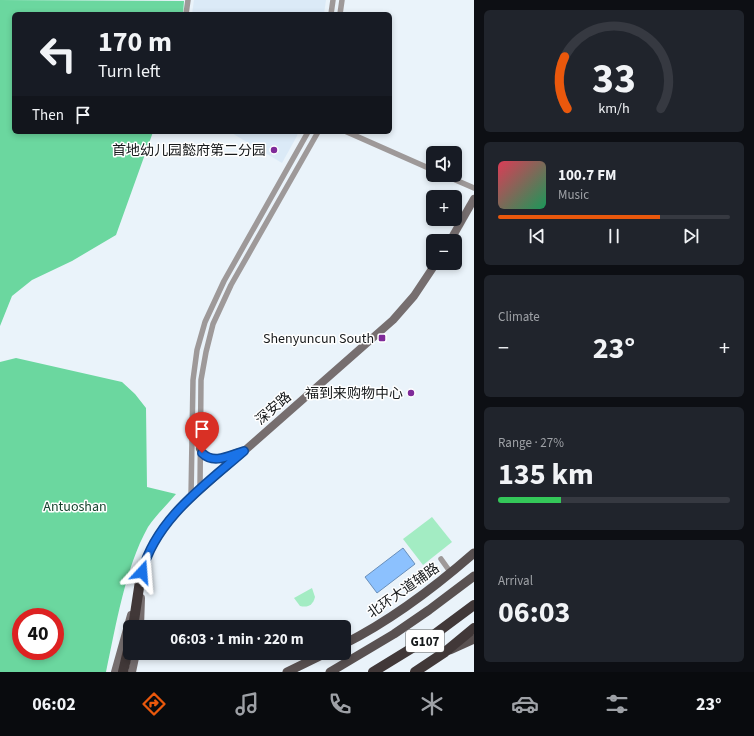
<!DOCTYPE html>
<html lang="en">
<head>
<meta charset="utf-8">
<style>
	:root { --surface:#171b24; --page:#20242c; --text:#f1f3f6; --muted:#9ea1a6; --line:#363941; --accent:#ea580c }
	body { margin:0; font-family:"Source Sans 3","Noto Sans SC",sans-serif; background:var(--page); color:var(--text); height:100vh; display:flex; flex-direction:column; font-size:15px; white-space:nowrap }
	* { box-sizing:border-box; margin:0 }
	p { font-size:13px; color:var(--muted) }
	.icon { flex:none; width:22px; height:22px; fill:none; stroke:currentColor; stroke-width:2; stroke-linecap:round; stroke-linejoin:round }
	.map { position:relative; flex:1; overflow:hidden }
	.drawer { display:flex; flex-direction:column; gap:10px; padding:10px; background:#0d0f14; width:280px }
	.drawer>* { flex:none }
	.guide { position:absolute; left:12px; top:12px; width:380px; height:122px; border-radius:6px; box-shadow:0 2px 6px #0003; background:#171b24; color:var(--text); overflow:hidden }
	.controls { position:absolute; left:426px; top:146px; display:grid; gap:8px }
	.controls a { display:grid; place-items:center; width:36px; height:36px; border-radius:6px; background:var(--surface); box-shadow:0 2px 6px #0003; font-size:20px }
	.speed { position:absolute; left:12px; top:608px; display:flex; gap:8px; font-size:20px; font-weight:700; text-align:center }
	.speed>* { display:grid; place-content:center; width:52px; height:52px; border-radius:50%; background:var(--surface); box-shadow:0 2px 6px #0003; line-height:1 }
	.speed .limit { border:6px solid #d22; background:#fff; color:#111 }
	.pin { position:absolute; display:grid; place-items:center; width:34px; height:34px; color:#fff; margin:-41px -17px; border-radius:50% 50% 50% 0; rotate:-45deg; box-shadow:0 0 4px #0007 }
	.pin .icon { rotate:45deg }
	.me { position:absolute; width:44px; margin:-22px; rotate:19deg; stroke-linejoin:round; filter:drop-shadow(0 0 3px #0008) }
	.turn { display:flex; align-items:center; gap:14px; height:84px; padding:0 20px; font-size:18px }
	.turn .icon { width:52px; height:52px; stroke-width:2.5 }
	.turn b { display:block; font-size:28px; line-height:34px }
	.then { display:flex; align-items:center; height:38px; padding:0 20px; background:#0003; gap:8px; font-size:15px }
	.big { font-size:30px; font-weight:700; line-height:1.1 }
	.drawer .widget { flex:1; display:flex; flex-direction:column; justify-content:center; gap:6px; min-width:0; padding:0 14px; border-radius:6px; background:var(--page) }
	.drawer .dial { align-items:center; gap:0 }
	.dial svg { height:104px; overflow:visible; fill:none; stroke:var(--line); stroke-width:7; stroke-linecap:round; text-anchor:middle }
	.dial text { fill:var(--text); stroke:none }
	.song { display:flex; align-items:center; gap:12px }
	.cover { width:48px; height:48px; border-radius:6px; background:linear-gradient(135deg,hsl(350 70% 55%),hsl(150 70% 35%)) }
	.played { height:4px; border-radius:2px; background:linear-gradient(90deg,var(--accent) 70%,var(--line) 70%) }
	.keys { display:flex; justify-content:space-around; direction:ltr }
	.heat { display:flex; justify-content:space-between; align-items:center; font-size:22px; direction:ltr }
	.charge { height:6px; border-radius:3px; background:linear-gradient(90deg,#34c759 27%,var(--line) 0) }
	.trip { position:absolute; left:123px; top:620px; width:228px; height:40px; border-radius:6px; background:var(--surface); box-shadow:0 2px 6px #0003; font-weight:700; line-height:40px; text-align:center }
	.dock { display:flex; height:64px; justify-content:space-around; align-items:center; background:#090b0e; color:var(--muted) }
	.dock .icon { width:28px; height:28px }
	.dock .active { color:var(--accent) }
	.dock b { font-size:18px; color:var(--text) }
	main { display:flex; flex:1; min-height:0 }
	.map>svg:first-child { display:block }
</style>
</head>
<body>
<main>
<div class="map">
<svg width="474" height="672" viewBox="0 0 474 672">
	<rect width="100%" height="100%" fill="#eaf3fa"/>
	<g fill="#dbeaf7">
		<path d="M194 0H326L324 14H192Z"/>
		<path d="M230 132H298L297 136 282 163Z"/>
	</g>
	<g fill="#a3ecc3">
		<path d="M432 517 452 542 423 565 403 539Z"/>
		<path d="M312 588 315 597C313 605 308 608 300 606L294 598Z"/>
	</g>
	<g fill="#6bd79f" fill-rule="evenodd">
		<path d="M0 0 184 1 183 14H14V132H153L116 235 72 261 32 280 12 296 0 326Z"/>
		<path d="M16 358 122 382 135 394 146 408 147 487 176 494C167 505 156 515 148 527 125 568 116 626 106 672H0V362ZM21 617H55V651H21Z"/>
	</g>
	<path fill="#8cc1fe" stroke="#698fba" d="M403 548 415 564 377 593 365 577Z"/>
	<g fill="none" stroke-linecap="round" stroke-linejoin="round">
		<g stroke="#9e9999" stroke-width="5.5">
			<path d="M186 14 188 0"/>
			<path d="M331 14 333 0"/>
			<path d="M340 14 342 0"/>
			<path d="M347 132 433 170"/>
			<path d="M444 175 474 188"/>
			<path d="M200 489 201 380 206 352 213 324 231 285 318 132"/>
			<path d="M191 497 193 380 197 350 205 322 224 281 308 132"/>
			<path d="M441 559 451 573"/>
		</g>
		<g stroke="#766e6f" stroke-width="8">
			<path d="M450 241 474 199"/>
			<path d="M200 449C209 466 225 457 239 452"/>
			<path d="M139 587C141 578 142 570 145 562 155 535 172 515 193 496L393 320 414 296 436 263"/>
			<path d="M140 627 141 598"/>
			<path d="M115 672 131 615"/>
			<path d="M132 672 136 653"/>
		</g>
		<g stroke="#595151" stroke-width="9">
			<path d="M344 644C392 620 434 588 474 553"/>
			<path d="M450 650 474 639"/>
			<path d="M287 672 326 653"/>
			<path d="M330 672 394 634 429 610 474 576"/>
		</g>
		<g stroke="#413838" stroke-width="10">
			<path d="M133 627 140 581"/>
			<path d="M123 672 130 642"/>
			<path d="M373 672 435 634 474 605"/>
			<path d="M415 672 445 652 474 628"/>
		</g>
	</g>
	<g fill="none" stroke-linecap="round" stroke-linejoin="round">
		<g stroke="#114b97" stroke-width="10">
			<path id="route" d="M142 572C156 519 205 485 244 451 230 455 214 465 202 453"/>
		</g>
		<use href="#route" stroke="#1a73e8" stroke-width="7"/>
	</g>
	<g fill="#7f2a99" stroke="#fff" stroke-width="1.5">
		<circle cx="274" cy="150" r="4"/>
		<rect x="378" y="334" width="8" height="8" rx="2"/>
		<circle cx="411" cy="393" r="4"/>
	</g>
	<g text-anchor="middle" stroke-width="3" stroke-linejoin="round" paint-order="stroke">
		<rect fill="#fff" stroke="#5c5e5f" stroke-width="1" x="406" y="630" width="38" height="22" rx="3"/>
		<g font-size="13" font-weight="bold" fill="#16191b">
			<text x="425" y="646">G107</text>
		</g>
		<g font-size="14" fill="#16191b" stroke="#fff" text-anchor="end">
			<text x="266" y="155">首地幼儿园懿府第二分园</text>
			<text x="374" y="343">Shenyuncun South</text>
			<text x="403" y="398">福到来购物中心</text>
		</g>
		<g font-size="14" fill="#16191b" stroke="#fff">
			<text transform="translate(273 408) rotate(-41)" y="5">深安路</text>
			<text transform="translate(403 590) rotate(-35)" y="5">北环大道辅路</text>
		</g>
		<g font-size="14" fill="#16442e" stroke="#fff">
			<text x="75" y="511">Antuoshan</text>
		</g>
	</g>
</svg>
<div class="controls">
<a><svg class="icon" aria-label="sound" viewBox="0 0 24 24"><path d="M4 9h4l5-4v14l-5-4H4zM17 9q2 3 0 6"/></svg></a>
<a>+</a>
<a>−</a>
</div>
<div class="speed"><div class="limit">40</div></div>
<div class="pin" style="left:202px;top:453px;background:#d93025"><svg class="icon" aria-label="arrive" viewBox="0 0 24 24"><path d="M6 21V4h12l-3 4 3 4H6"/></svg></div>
<svg class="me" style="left:142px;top:572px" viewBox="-20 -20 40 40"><path d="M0-17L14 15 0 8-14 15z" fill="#1a73e8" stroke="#fff" stroke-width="4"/></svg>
<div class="trip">06:03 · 1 min · 220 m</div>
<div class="guide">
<div class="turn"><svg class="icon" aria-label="left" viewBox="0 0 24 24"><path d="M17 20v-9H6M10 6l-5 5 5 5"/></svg><div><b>170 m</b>Turn left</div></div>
<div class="then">Then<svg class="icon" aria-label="arrive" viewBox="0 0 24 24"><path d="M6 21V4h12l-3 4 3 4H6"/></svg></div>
</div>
</div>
<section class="drawer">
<div class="widget dial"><svg viewBox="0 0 100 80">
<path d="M14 69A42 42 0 1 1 86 69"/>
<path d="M14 69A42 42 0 0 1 12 29" stroke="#ea580c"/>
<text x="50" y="56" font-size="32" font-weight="700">33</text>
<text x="50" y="72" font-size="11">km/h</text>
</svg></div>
<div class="widget">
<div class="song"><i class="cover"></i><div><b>100.7 FM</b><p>Music</p></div></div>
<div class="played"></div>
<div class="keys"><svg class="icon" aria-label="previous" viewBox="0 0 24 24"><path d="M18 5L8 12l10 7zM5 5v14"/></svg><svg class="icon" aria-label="pause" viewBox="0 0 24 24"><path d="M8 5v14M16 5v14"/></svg><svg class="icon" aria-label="next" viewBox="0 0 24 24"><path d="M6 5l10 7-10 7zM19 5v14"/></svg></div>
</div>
<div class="widget"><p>Climate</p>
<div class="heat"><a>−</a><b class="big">23°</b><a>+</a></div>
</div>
<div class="widget"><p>Range · 27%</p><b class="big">135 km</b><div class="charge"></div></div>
<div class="widget"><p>Arrival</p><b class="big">06:03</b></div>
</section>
</main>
<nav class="dock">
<b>06:02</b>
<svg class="icon active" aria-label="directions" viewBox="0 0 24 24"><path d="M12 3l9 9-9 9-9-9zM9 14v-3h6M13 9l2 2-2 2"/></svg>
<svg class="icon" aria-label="music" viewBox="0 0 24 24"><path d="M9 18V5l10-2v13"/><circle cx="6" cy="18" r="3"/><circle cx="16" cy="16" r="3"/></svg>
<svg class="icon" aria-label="phone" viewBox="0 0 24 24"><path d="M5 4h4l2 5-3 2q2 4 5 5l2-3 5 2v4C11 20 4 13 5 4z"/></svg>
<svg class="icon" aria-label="climate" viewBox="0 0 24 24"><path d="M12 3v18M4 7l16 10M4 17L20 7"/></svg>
<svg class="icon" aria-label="car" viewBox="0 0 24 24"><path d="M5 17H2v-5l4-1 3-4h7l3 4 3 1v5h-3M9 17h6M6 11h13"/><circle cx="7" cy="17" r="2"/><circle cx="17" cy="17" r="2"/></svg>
<svg class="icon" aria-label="filters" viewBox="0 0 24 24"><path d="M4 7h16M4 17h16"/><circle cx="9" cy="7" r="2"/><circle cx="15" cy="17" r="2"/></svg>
<b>23°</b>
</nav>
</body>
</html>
